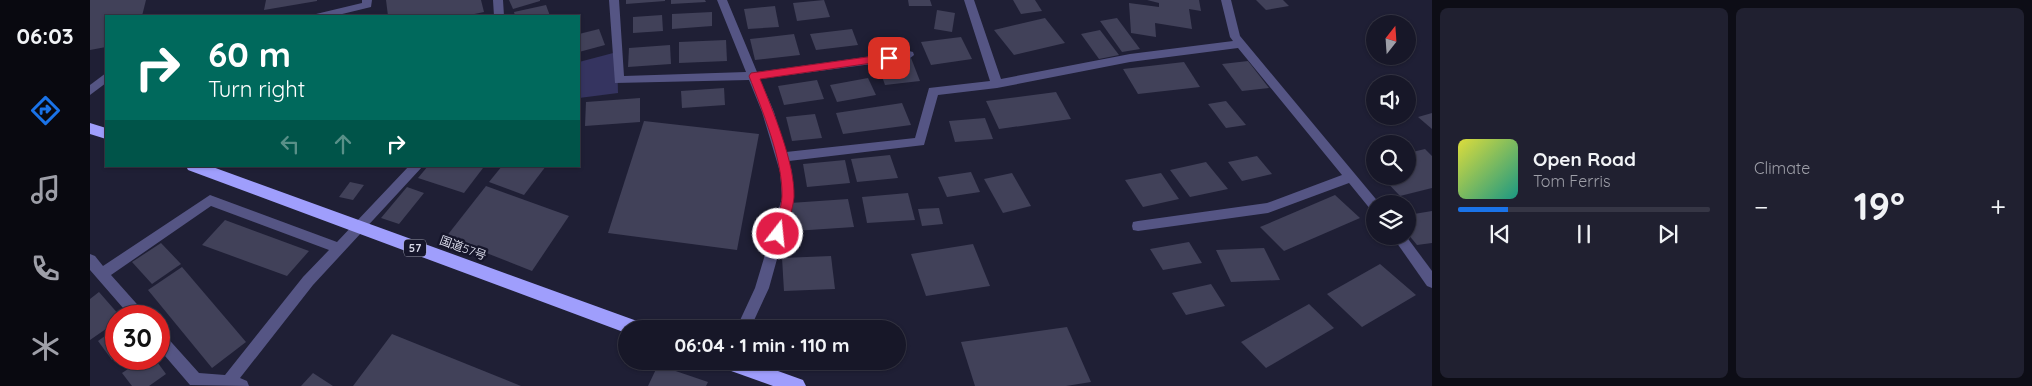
<!DOCTYPE html>
<html lang="en">
<head>
<meta charset="utf-8">
<style>
	:root { --surface:#171728; --page:#202030; --text:#f1f3f6; --muted:#9e9fa8; --line:#363645; --accent:#1a73e8 }
	body { margin:0; font-family:Quicksand,"Noto Sans JP",sans-serif; background:var(--page); color:var(--text); height:100vh; display:flex; flex-direction:column; font-size:19px; white-space:nowrap }
	* { box-sizing:border-box; margin:0 }
	p { font-size:16px; color:var(--muted) }
	.icon { flex:none; width:28px; height:28px; fill:none; stroke:currentColor; stroke-width:2; stroke-linecap:round; stroke-linejoin:round }
	.map { position:relative; flex:1; overflow:hidden }
	.side { display:flex; flex-direction:column; gap:8px; padding:8px; background:#0d0d16; width:600px }
	.side>* { flex:none }
	.guide { position:absolute; left:15px; top:15px; width:475px; height:152px; border-radius:0px; box-shadow:0 1px 4px #0004,0 0 0 1px var(--line); background:#00695c; color:#fff; overflow:hidden }
	.needle { width:32px; rotate:17deg }
	.tools { position:absolute; left:1276px; top:15px; display:grid; gap:10px }
	.tools a { display:grid; place-items:center; width:50px; height:50px; border-radius:50%; background:var(--surface); box-shadow:0 1px 4px #0004,0 0 0 1px var(--line); font-size:25px }
	.speed { position:absolute; left:15px; top:305px; display:flex; gap:10px; font-size:25px; font-weight:700; text-align:center }
	.speed>* { display:grid; place-content:center; width:65px; height:65px; border-radius:50%; background:var(--surface); box-shadow:0 1px 4px #0004,0 0 0 1px var(--line); line-height:1 }
	.speed .limit { border:8px solid #d22; background:#fff; color:#111 }
	.pin { position:absolute; display:grid; place-items:center; width:42px; height:42px; color:#fff; margin:-21px; border-radius:10px; box-shadow:0 2px 8px #0006 }
	.me { position:absolute; width:55px; margin:-28px; rotate:16deg; stroke-linejoin:round; filter:drop-shadow(0 0 4px #0008) }
	.turn { display:flex; align-items:center; gap:18px; height:105px; padding:0 20px; font-size:22px }
	.turn .icon { width:65px; height:65px; stroke-width:2.5 }
	.turn b { display:block; font-size:35px; line-height:42px }
	.lanes { display:flex; align-items:center; height:48px; padding:0 20px; background:#0003; justify-content:center; gap:25px; direction:ltr }
	.lanes .off { opacity:.35 }
	.big { font-size:38px; font-weight:700; line-height:1.1 }
	.side .card { flex:1; display:flex; flex-direction:column; justify-content:center; gap:8px; min-width:0; padding:0 18px; border-radius:8px; background:var(--page) }
	.song { display:flex; align-items:center; gap:15px }
	.cover { width:60px; height:60px; border-radius:8px; background:linear-gradient(135deg,hsl(60 70% 55%),hsl(170 70% 35%)) }
	.played { height:5px; border-radius:2px; background:linear-gradient(90deg,var(--accent) 20%,var(--line) 20%) }
	.keys { display:flex; justify-content:space-around; direction:ltr }
	.heat { display:flex; justify-content:space-between; align-items:center; font-size:28px; direction:ltr }
	.side .tiles { flex:1; display:grid; gap:8px; grid-template-columns:repeat(2,1fr) }
	.trip { position:absolute; left:528px; top:320px; width:288px; height:50px; border-radius:25px; background:var(--surface); box-shadow:0 1px 4px #0004,0 0 0 1px var(--line); font-weight:700; line-height:50px; text-align:center }
	main { display:flex; flex:1; min-height:0 }
	.tab-bar { display:flex; flex-direction:column; width:90px; justify-content:space-around; align-items:center; background:#090910; color:var(--muted) }
	.tab-bar .icon { width:35px; height:35px }
	.tab-bar .active { color:var(--accent) }
	.tab-bar b { font-size:22px; color:var(--text) }
	.map>svg:first-child { display:block }
</style>
</head>
<body>
<main>
<nav class="tab-bar">
<b>06:03</b>
<svg class="icon active" aria-label="directions" viewBox="0 0 24 24"><path d="M12 3l9 9-9 9-9-9zM9 14v-3h6M13 9l2 2-2 2"/></svg>
<svg class="icon" aria-label="music" viewBox="0 0 24 24"><path d="M9 18V5l10-2v13"/><circle cx="6" cy="18" r="3"/><circle cx="16" cy="16" r="3"/></svg>
<svg class="icon" aria-label="phone" viewBox="0 0 24 24"><path d="M5 4h4l2 5-3 2q2 4 5 5l2-3 5 2v4C11 20 4 13 5 4z"/></svg>
<svg class="icon" aria-label="climate" viewBox="0 0 24 24"><path d="M12 3v18M4 7l16 10M4 17L20 7"/></svg>
</nav>
<div class="map">
<svg width="1342" height="386" viewBox="0 0 1342 386">
	<rect width="100%" height="100%" fill="#1f1f35"/>
	<path fill="#353460" d="M527 52 528 93 489 98V62Z"/>
	<g fill="#414159">
		<path d="M0 0H56L52 16H16V47L0 50Z"/>
		<path d="M176 0H227V1L174 10Z"/>
		<path d="M296 0H391L394 12 375 16H298Z"/>
		<path d="M419 0H450V1L423 9Z"/>
		<path d="M536 0H575V1L536 4Z"/>
		<path d="M581 0H615L616 2 581 4Z"/>
		<path d="M734 0 740 17 707 21 703 3Z"/>
		<path d="M818 0H840L842 6H819Z"/>
		<path d="M923 0H945L952 11 931 14Z"/>
		<path d="M1057 0H1109L1111 11 1099 9 1102 29 1065 23 1066 37 1041 33 1039 3 1069 7V3Z"/>
		<path d="M1166 0H1193L1199 6 1176 10Z"/>
		<path d="M456 5 460 16H425L424 12Z"/>
		<path d="M685 6 689 27 658 29 654 9Z"/>
		<path d="M847 10 865 13 862 32 844 29Z"/>
		<path d="M622 12V26L582 29V14Z"/>
		<path d="M572 15 573 31 543 33V17Z"/>
		<path d="M955 18 975 43 924 55 904 30Z"/>
		<path d="M1027 18 1050 49 1032 52 1010 21Z"/>
		<path d="M509 29 515 45 489 52V34Z"/>
		<path d="M762 29 768 45 726 50 720 34Z"/>
		<path d="M1010 30 1029 55 1009 59 991 34Z"/>
		<path d="M704 34 710 55 665 60 660 39Z"/>
		<path d="M871 37 882 59 841 65 831 42Z"/>
		<path d="M636 40 637 61 589 63V42Z"/>
		<path d="M580 45 581 64 538 67 539 48Z"/>
		<path d="M821 58 830 81 795 85 787 62Z"/>
		<path d="M1158 61 1179 88 1152 91 1132 64Z"/>
		<path d="M1094 62 1110 87 1048 94 1033 69Z"/>
		<path d="M778 78 786 95 747 102 740 85Z"/>
		<path d="M727 80 734 99 694 105 688 86Z"/>
		<path d="M634 88 635 105 592 108 591 91Z"/>
		<path d="M966 92 981 119 909 129 896 101Z"/>
		<path d="M550 98V122L495 126 496 102Z"/>
		<path d="M1136 101 1156 125 1136 128 1118 104Z"/>
		<path d="M812 103 821 125 753 134 746 113Z"/>
		<path d="M1342 113V129L1328 117Z"/>
		<path d="M725 114 732 138 702 141 696 117Z"/>
		<path d="M895 118 903 139 865 142 859 121Z"/>
		<path d="M554 121 669 134 647 250 518 233Z"/>
		<path d="M1335 149 1342 156V188L1310 196 1291 176H1318V153Z"/>
		<path d="M800 155 808 178 767 182 761 159Z"/>
		<path d="M1167 156 1182 174 1152 181 1138 162Z"/>
		<path d="M755 160 760 183 717 187 713 164Z"/>
		<path d="M1116 162 1138 189 1100 197 1080 170Z"/>
		<path d="M338 166H387L393 168 374 193 328 178Z"/>
		<path d="M412 166H456L434 195 399 182Z"/>
		<path d="M881 172 890 192 857 197 848 177Z"/>
		<path d="M922 173 941 206 913 213 894 179Z"/>
		<path d="M1071 173 1089 199 1053 207 1035 180Z"/>
		<path d="M260 182 274 185 263 200 249 197Z"/>
		<path d="M396 186 479 216 442 271 356 237Z"/>
		<path d="M317 187 334 193 309 224 291 218Z"/>
		<path d="M818 193 825 220 777 223 772 197Z"/>
		<path d="M1245 195 1270 218 1194 251 1170 227Z"/>
		<path d="M758 199 764 227 704 231 700 203Z"/>
		<path d="M849 208 853 224 832 226 828 209Z"/>
		<path d="M1342 211V243L1327 245 1318 234V215Z"/>
		<path d="M135 220 219 251 197 276 112 245Z"/>
		<path d="M1099 242 1112 263 1073 270 1060 249Z"/>
		<path d="M71 243 91 264 62 284 42 262Z"/>
		<path d="M883 244 900 286 836 296 821 254Z"/>
		<path d="M1174 248 1190 280 1141 282 1126 250Z"/>
		<path d="M741 256 745 289 694 291 692 258Z"/>
		<path d="M1290 264 1326 295 1272 327 1237 294Z"/>
		<path d="M92 267 156 342 122 368 58 290Z"/>
		<path d="M1121 284 1135 306 1096 315 1082 293Z"/>
		<path d="M9 292 30 316H26V322L0 340V299Z"/>
		<path d="M1219 304 1244 328 1176 368 1151 342Z"/>
		<path d="M977 327 1001 382 976 386H885L871 342Z"/>
		<path d="M26 328V357L22 360 8 341Z"/>
		<path d="M302 334 431 386H263Z"/>
		<path d="M53 359H65L76 374 59 386H42L32 373Z"/>
		<path d="M568 365 618 382 616 386H558Z"/>
		<path d="M223 373 243 386H211Z"/>
	</g>
	<g fill="none" stroke-linecap="round" stroke-linejoin="round">
		<g fill="#555584" fill-rule="evenodd">
			<path d="M272 0H282L281 7 244 16H225L226 14 272 3Z"/>
			<path d="M403 0H413L414 16H404Z"/>
			<path d="M519 0H529L534 76 656 72 627 0H637L667 72 819 51 823 52 824 55 819 59 670 79 684 112 696 152 825 138 839 88 900 81 874 0H884L911 79 1040 54 1143 41 1140 37 1131 0H1141L1150 36 1290 204H1285V211L1281 210 1259 183 1178 213 1048 231 1043 230 1042 226 1043 222 1048 221 1177 203 1252 175 1148 48 1040 62 907 88 848 95 834 145 699 161 702 172 704 198 679 288 660 329H646L665 288 692 198 690 172 672 112 659 80 525 83Z"/>
			<path d="M16 73V83L0 95V85Z"/>
			<path d="M319 166H333L223 285 150 378 157 381 159 386 100 385 69 349V332L74 334 109 373 135 375 213 277 239 250 121 206 21 275 54 312 56 316H40L0 270V254L5 256 13 266 120 195 247 242Z"/>
			<path d="M1302 236H1316L1342 271V288L1337 286Z"/>
		</g>
		<g fill="#9f9efc" fill-rule="evenodd">
			<path d="M0 123 16 128V139L0 134Z"/>
			<path d="M96 166H120L547 321 553 323 555 329H536V333L98 170Z"/>
			<path d="M627 361H660L713 380 716 386H683L630 367Z"/>
		</g>
	</g>
	<path fill="#e11d48" stroke="#92132f" d="M799 54 803 55V60L670 79C683 111 705 163 704 197 703 209 697 227 692 237H683L682 234C685 222 692 208 692 196 693 160 672 110 659 76L661 73Z"/>
	<g text-anchor="middle" stroke-width="5" stroke-linejoin="round" paint-order="stroke">
		<rect fill="#16162b" stroke="#9fa0b1" stroke-width="1" x="314" y="239.5" width="22" height="17" rx="4"/>
		<g font-size="11" font-weight="bold" fill="#dadbea">
			<text x="325" y="252">57</text>
		</g>
		<g font-size="12" fill="#dadbea" stroke="#16162b">
			<text transform="translate(373 248) rotate(20)" y="4">国道57号</text>
		</g>
	</g>
</svg>
<div class="tools">
<a><svg class="needle" viewBox="-14 -14 28 28"><path d="M0-13l5 13h-10z" fill="#e53935"/><path d="M0 13l5-13h-10z" fill="#9e9fa8"/></svg></a>
<a><svg class="icon" aria-label="sound" viewBox="0 0 24 24"><path d="M4 9h4l5-4v14l-5-4H4zM17 9q2 3 0 6"/></svg></a>
<a><svg class="icon" aria-label="search" viewBox="0 0 24 24"><circle cx="10" cy="10" r="6"/><path d="M15 15l6 6"/></svg></a>
<a><svg class="icon" aria-label="layers" viewBox="0 0 24 24"><path d="M12 4l9 5-9 5-9-5zM3 14l9 5 9-5"/></svg></a>
</div>
<div class="speed"><div class="limit">30</div></div>
<div class="pin" style="left:799px;top:58px;background:#d93025"><svg class="icon" aria-label="arrive" viewBox="0 0 24 24"><path d="M6 21V4h12l-3 4 3 4H6"/></svg></div>
<svg class="me" style="left:688px;top:234px" viewBox="-20 -20 40 40"><circle r="17" fill="#e11d48" stroke="#fff" stroke-width="3"/><path d="M0-11L8 9 0 5-8 9z" fill="#fff"/></svg>
<div class="trip">06:04 · 1 min · 110 m</div>
<div class="guide">
<div class="turn"><svg class="icon" aria-label="right" viewBox="0 0 24 24"><path d="M7 20v-9h11M14 6l5 5-5 5"/></svg><div><b>60 m</b>Turn right</div></div>
<div class="lanes"><svg class="icon off" aria-label="left" viewBox="0 0 24 24"><path d="M17 20v-9H6M10 6l-5 5 5 5"/></svg><svg class="icon off" aria-label="ahead" viewBox="0 0 24 24"><path d="M12 20V5M6 11l6-6 6 6"/></svg><svg class="icon" aria-label="right" viewBox="0 0 24 24"><path d="M7 20v-9h11M14 6l5 5-5 5"/></svg></div>
</div>
</div>
<section class="side">
<div class="tiles">
<div class="card">
<div class="song"><i class="cover"></i><div><b>Open Road</b><p>Tom Ferris</p></div></div>
<div class="played"></div>
<div class="keys"><svg class="icon" aria-label="previous" viewBox="0 0 24 24"><path d="M18 5L8 12l10 7zM5 5v14"/></svg><svg class="icon" aria-label="pause" viewBox="0 0 24 24"><path d="M8 5v14M16 5v14"/></svg><svg class="icon" aria-label="next" viewBox="0 0 24 24"><path d="M6 5l10 7-10 7zM19 5v14"/></svg></div>
</div>
<div class="card"><p>Climate</p>
<div class="heat"><a>−</a><b class="big">19°</b><a>+</a></div>
</div>
</div>
</section>
</main>
</body>
</html>
